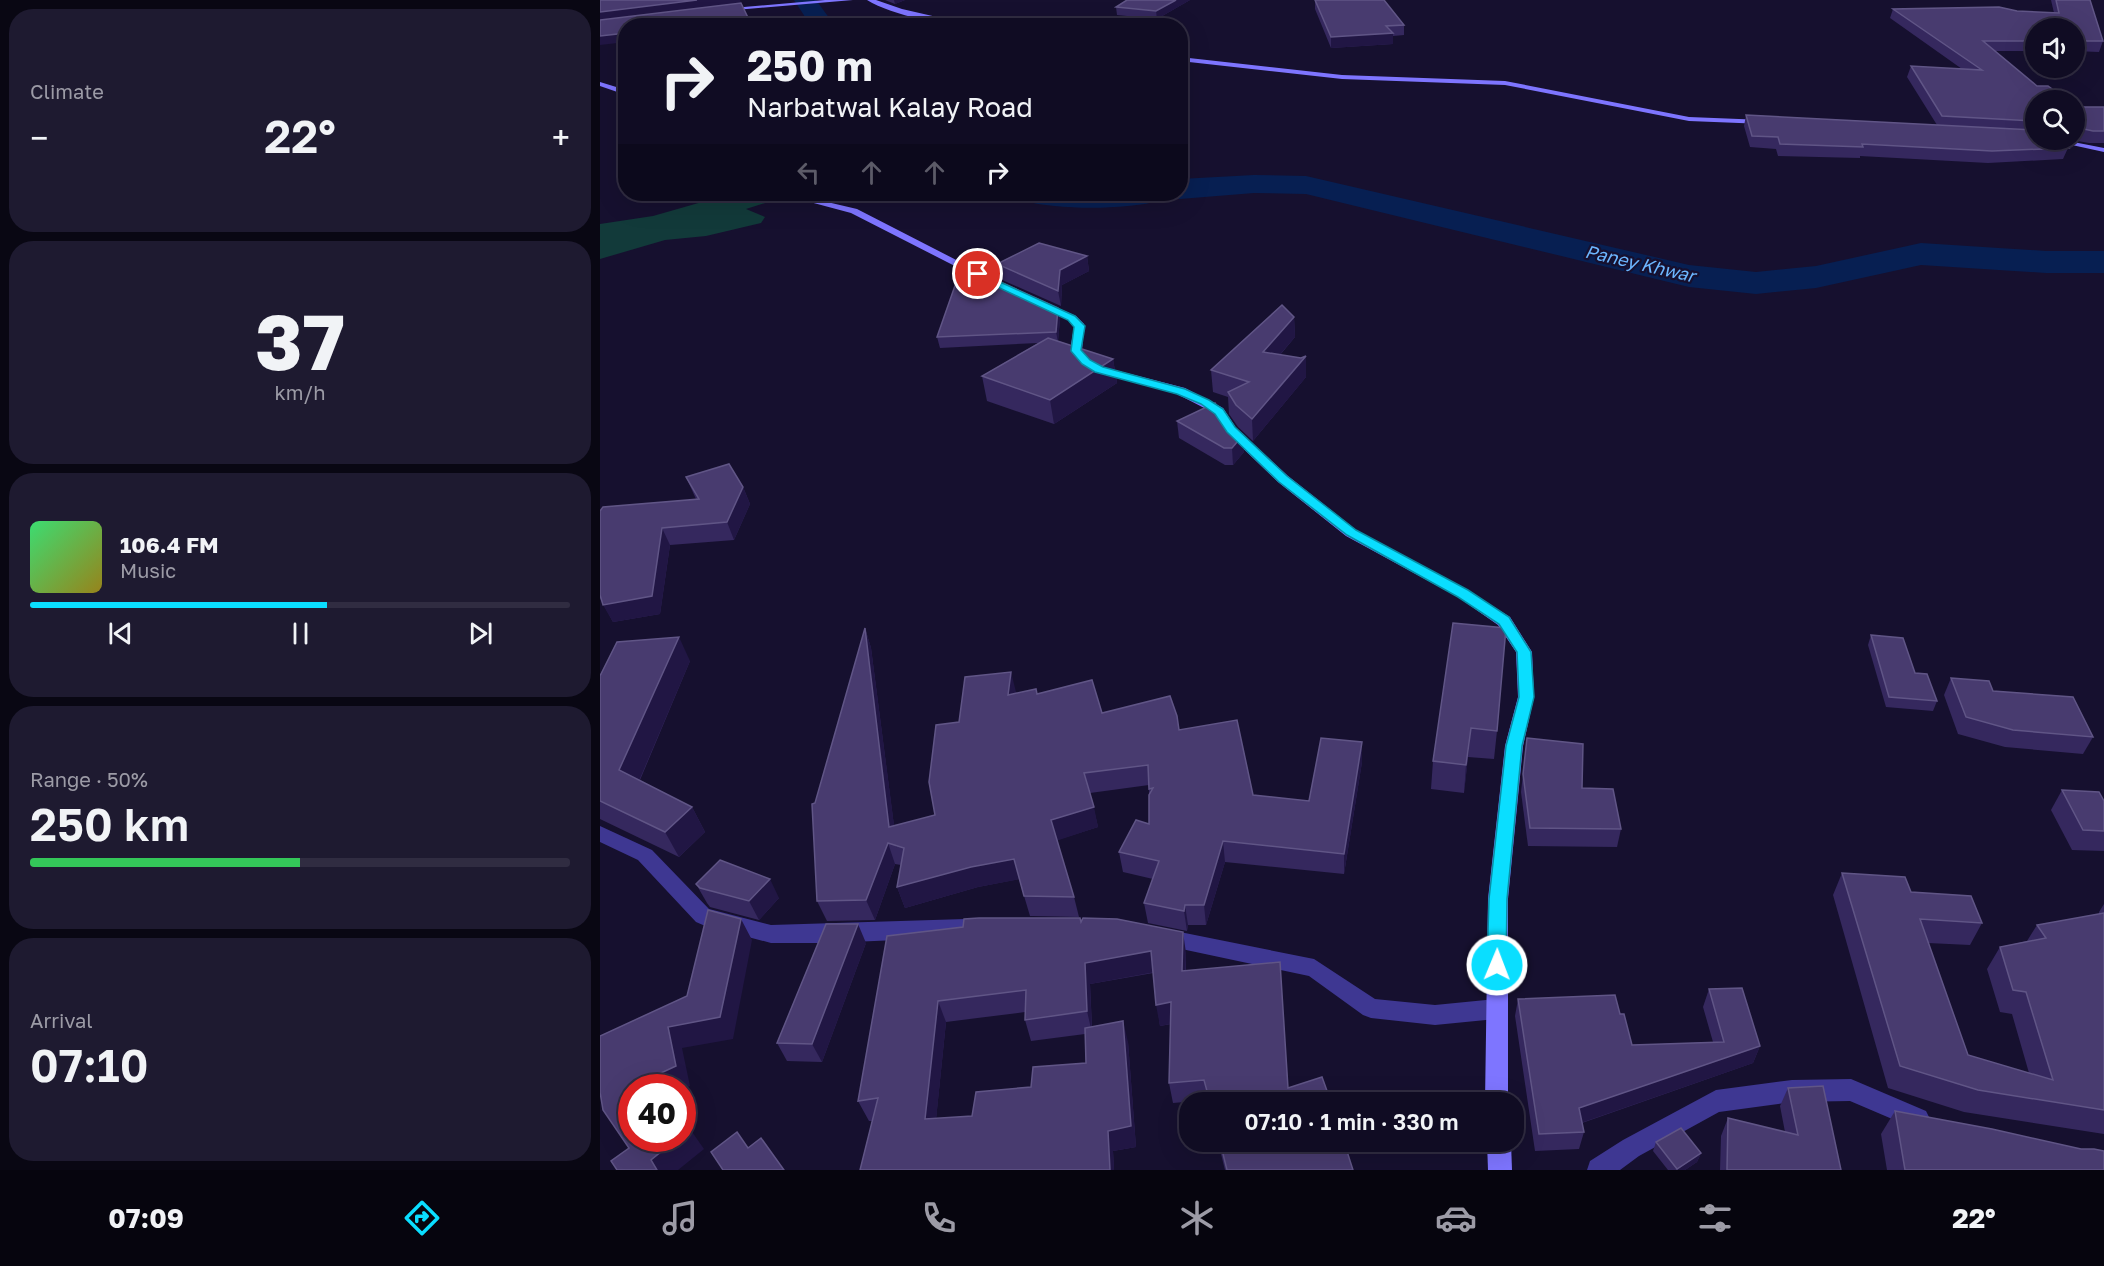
<!DOCTYPE html>
<html lang="en">
<head>
<meta charset="utf-8">
<style>
	:root { --surface:#100c23; --page:#1e1a30; --text:#f1f3f6; --muted:#9c9ba6; --line:#302c41; --accent:#0adeff }
	body { margin:0; font-family:"Golos Text",sans-serif; background:var(--page); color:var(--text); height:100vh; display:flex; flex-direction:column; font-size:22px; white-space:nowrap }
	* { box-sizing:border-box; margin:0 }
	p { font-size:20px; color:var(--muted) }
	.icon { flex:none; width:33px; height:33px; fill:none; stroke:currentColor; stroke-width:2; stroke-linecap:round; stroke-linejoin:round }
	.map { position:relative; flex:1; overflow:hidden }
	.sheet { display:flex; flex-direction:column; gap:9px; padding:9px; background:#090713; width:600px }
	.sheet>* { flex:none }
	.top-card { position:absolute; left:18px; top:18px; width:570px; height:183px; border-radius:24px; box-shadow:0 6px 24px #0002,0 0 0 2px var(--line); background:#100c23; color:var(--text); overflow:hidden }
	.tools { position:absolute; left:1425px; top:18px; display:grid; gap:12px }
	.tools a { display:grid; place-items:center; width:60px; height:60px; border-radius:50%; background:var(--surface); box-shadow:0 6px 24px #0002,0 0 0 2px var(--line); font-size:30px }
	.speed { position:absolute; left:18px; top:1074px; display:flex; gap:12px; font-size:30px; font-weight:700; text-align:center }
	.speed>* { display:grid; place-content:center; width:78px; height:78px; border-radius:50%; background:var(--surface); box-shadow:0 6px 24px #0002,0 0 0 2px var(--line); line-height:1 }
	.speed .limit { border:9px solid #d22; background:#fff; color:#111 }
	.pin { position:absolute; display:grid; place-items:center; width:51px; height:51px; color:#fff; margin:-26px; border:3px solid #fff; border-radius:50%; box-shadow:0 2px 6px #0007 }
	.me { position:absolute; width:66px; margin:-33px; rotate:1deg; stroke-linejoin:round; filter:drop-shadow(0 0 4px #0008) }
	.turn { display:flex; align-items:center; gap:21px; height:126px; padding:0 30px; font-size:27px }
	.turn .icon { width:78px; height:78px; stroke-width:2.5 }
	.turn b { display:block; font-size:42px; line-height:51px }
	.lanes { display:flex; align-items:center; height:57px; padding:0 30px; background:#0003; justify-content:center; gap:30px; direction:ltr }
	.lanes .off { opacity:.35 }
	.big { font-size:45px; font-weight:600; line-height:1.1 }
	.sheet .tile { flex:1; display:flex; flex-direction:column; justify-content:center; gap:9px; min-width:0; padding:0 21px; border-radius:24px; background:var(--page) }
	.sheet .dial { align-items:center; gap:0 }
	.dial b { font-size:78px; line-height:1 }
	.song { display:flex; align-items:center; gap:18px }
	.cover { width:72px; height:72px; border-radius:9px; background:linear-gradient(135deg,hsl(140 70% 55%),hsl(50 70% 35%)) }
	.played { height:6px; border-radius:3px; background:linear-gradient(90deg,var(--accent) 55%,var(--line) 55%) }
	.keys { display:flex; justify-content:space-around; direction:ltr }
	.heat { display:flex; justify-content:space-between; align-items:center; font-size:33px; direction:ltr }
	.charge { height:9px; border-radius:4px; background:linear-gradient(90deg,#34c759 50%,var(--line) 0) }
	.trip { position:absolute; left:579px; top:1092px; width:345px; height:60px; border-radius:24px; background:var(--surface); box-shadow:0 6px 24px #0002,0 0 0 2px var(--line); font-weight:600; line-height:60px; text-align:center }
	.dock { display:flex; height:96px; justify-content:space-around; align-items:center; background:#06050e; color:var(--muted) }
	.dock .icon { width:42px; height:42px }
	.dock .selected { color:var(--accent) }
	.dock b { font-size:27px; color:var(--text) }
	main { display:flex; flex:1; min-height:0 }
	.map>svg:first-child { display:block }
</style>
</head>
<body>
<main>
<section class="sheet">
<div class="tile"><p>Climate</p>
<div class="heat"><a>−</a><b class="big">22°</b><a>+</a></div>
</div>
<div class="tile dial"><b>37</b><p>km/h</p></div>
<div class="tile">
<div class="song"><i class="cover"></i><div><b>106.4 FM</b><p>Music</p></div></div>
<div class="played"></div>
<div class="keys"><svg class="icon" aria-label="previous" viewBox="0 0 24 24"><path d="M18 5L8 12l10 7zM5 5v14"/></svg><svg class="icon" aria-label="pause" viewBox="0 0 24 24"><path d="M8 5v14M16 5v14"/></svg><svg class="icon" aria-label="next" viewBox="0 0 24 24"><path d="M6 5l10 7-10 7zM19 5v14"/></svg></div>
</div>
<div class="tile"><p>Range · 50%</p><b class="big">250 km</b><div class="charge"></div></div>
<div class="tile"><p>Arrival</p><b class="big">07:10</b></div>
</section>
<div class="map">
<svg width="1504" height="1170" viewBox="0 0 1504 1170">
	<rect width="100%" height="100%" fill="#16102f"/>
	<path fill="#123a3a" d="M130 194H174L184 197 146 209 165 217 161 223 106 236 65 240 0 259V224L53 216Z"/>
	<g fill="none" stroke-linecap="round" stroke-linejoin="round">
		<g fill="#071f52" fill-rule="evenodd">
			<path d="M194 0H216L235 26H211Z"/>
			<path d="M654 175 706 176 1089 265 1156 272 1216 266 1321 243 1446 251H1504V273H1446L1321 265 1216 288 1156 294 1089 287 706 194 654 193 580 199 567 194H580V179Z"/>
			<path d="M419 194H564L559 201C524 210 458 210 424 201Z"/>
		</g>
		<g fill="#3e3792" fill-rule="evenodd">
			<path d="M0 826 52 850 109 909 171 925 365 919 372 922 375 928 372 934 365 937 229 943H171L103 925 96 922 38 860 0 842Z"/>
			<path d="M565 929 714 959 775 999 835 1005 896 999 904 1002 907 1009 904 1016 896 1019 835 1025 771 1018 763 1015 709 976 558 944 555 938 558 932Z"/>
			<path d="M1251 1079 1326 1111 1330 1119 1326 1127 1318 1130 1250 1101 1192 1102 1119 1112 1039 1156 1020 1170H987L990 1161 1023 1140 1116 1090 1192 1080Z"/>
		</g>
		<g fill="#7e75ff" fill-rule="evenodd">
			<path d="M225 0H253L124 11 121 9Z"/>
			<path d="M267 0H276L302 9 376 26C346 26 293 16 267 0Z"/>
			<path d="M580 57 742 75 905 81 1089 117 1164 120 1168 122 1164 124 1089 121 905 85 742 79 580 61Z"/>
			<path d="M0 82 26 90V95L0 86Z"/>
			<path d="M1449 140H1463L1504 148V152Z"/>
			<path d="M180 194H193L257 209 403 284 394 286 251 213Z"/>
			<path d="M442 301 476 316 484 324 482 350 490 360 503 367 585 388 623 408 636 428 688 476 756 530 868 591 910 617 932 652 934 697 923 746 908 899V1102H885L888 899 905 746 918 697 916 652 898 625 858 597 746 536 678 482 627 433 614 413 577 394 495 371 482 364 470 351 474 327 468 320 438 306 437 304Z"/>
			<path d="M887 1142H911L912 1170H888Z"/>
		</g>
	</g>
	<g fill="#35285e" fill-rule="evenodd">
		<path d="M285 0H305L295 4Z"/>
		<path d="M590 0 557 19 517 15 516 7Z"/>
		<path d="M715 0 804 25V35L793 36V44L731 48 715 9Z"/>
		<path d="M1451 0H1490L1503 41 1499 52 1474 51V28H1436V51H1395L1436 100V140L1468 148 1463 159 1388 163 1260 156V158L1178 156 1176 149 1150 147 1144 126 1146 115 1337 125 1307 77 1311 66 1362 69 1290 18 1293 9 1454 13Z"/>
		<path d="M1474 107H1504V143H1489L1472 140H1474Z"/>
		<path d="M487 256 489 271 462 285 461 306 400 279 397 264Z"/>
		<path d="M458 308 460 319 458 341 513 359 517 383 454 424 387 401 382 376 438 343 340 348 337 337Z"/>
		<path d="M694 317 695 337 680 355 701 358 706 356V377L653 441 638 427 629 414 628 397 613 392 611 370Z"/>
		<path d="M624 418 643 435 644 452 633 465H625L579 438 577 421Z"/>
		<path d="M86 477 143 487 150 504 134 540 70 545 60 614 13 622 0 598V511L96 499Z"/>
		<path d="M853 623 897 731 894 759 868 757 864 793 831 789 833 761Z"/>
		<path d="M265 628 271 648 294 826 335 815 359 722 416 692 415 693 437 694 502 713 579 730 653 795 709 801 762 742V762L744 874 625 862 606 925H588L587 931 548 923 544 903 553 879 523 872 519 852 549 824V785L490 793 498 827 457 840 474 897 479 917 430 916 419 879 378 887 305 908 297 887 301 865 295 864 275 920 227 921 217 901 215 803Z"/>
		<path d="M1271 635 1337 701 1333 711 1286 707 1268 645Z"/>
		<path d="M90 661 40 780 92 807 105 832 79 857 0 819V676Z"/>
		<path d="M1351 678 1393 691 1493 737 1483 754 1405 747 1358 734 1344 695Z"/>
		<path d="M927 738 982 788 1021 829 1017 847 928 846 921 792Z"/>
		<path d="M1462 790 1504 801V851L1472 850 1451 810Z"/>
		<path d="M1242 873 1311 892 1382 923 1370 945 1328 943 1368 1055 1429 1073 1412 1014 1400 1012 1387 969 1400 947 1427 941 1437 925 1499 914V912L1504 904V1134L1364 1112 1288 1088 1233 895Z"/>
		<path d="M96 884 179 898 159 920 110 907 107 903Z"/>
		<path d="M481 922 586 953V971L688 1087 731 1102H608L607 1100 573 1103 569 1083 571 1024 560 1026 553 973 490 984 492 1027 528 1042 536 1147 513 1151 514 1170H260L272 1121H269L258 1101 287 936ZM425 1012V1020L431 1041 485 1034 486 1063 431 1087 372 1116 336 1119 346 1022Z"/>
		<path d="M266 943 222 1062 187 1061 177 1043Z"/>
		<path d="M1109 989 1160 1046 1153 1063 982 1123 984 1132 979 1149 935 1151 915 1016 918 999 1020 1014 1032 1045 1113 1042 1103 1007Z"/>
		<path d="M1188 1088 1241 1170H1120L1121 1136 1128 1118 1185 1132 1180 1106Z"/>
		<path d="M1295 1111 1481 1149 1504 1170H1287L1281 1134Z"/>
		<path d="M618 1142H744L753 1170H625Z"/>
		<path d="M1056 1142 1101 1153 1097 1162 1085 1170H1068L1053 1151Z"/>
	</g>
	<g fill="#211644">
		<path d="M97 0H140L141 3 0 21V12Z"/>
		<path d="M294 0H305L295 4Z"/>
		<path d="M576 0H590L557 19 556 11Z"/>
		<path d="M26 33V42L0 45V36Z"/>
		<path d="M793 33V44L731 48V37Z"/>
		<path d="M487 256 489 271 462 285 461 306 458 291 460 270Z"/>
		<path d="M458 308 460 319 458 342 456 332Z"/>
		<path d="M694 317 695 337 664 373 663 352Z"/>
		<path d="M706 356V377L653 441 652 419Z"/>
		<path d="M513 359 517 383 454 424 450 400Z"/>
		<path d="M643 435 644 452 633 465 632 448Z"/>
		<path d="M143 487 150 504 134 540 127 522Z"/>
		<path d="M62 528 70 545 60 614 13 622 3 605Z"/>
		<path d="M265 628 271 648 297 848 289 827Z"/>
		<path d="M79 637 90 661 33 795 19 770Z"/>
		<path d="M411 672 416 692 414 715 408 695Z"/>
		<path d="M871 728 868 757 864 793 866 765Z"/>
		<path d="M762 742V762L744 874V854Z"/>
		<path d="M92 807 105 832 79 857 65 832Z"/>
		<path d="M494 807 498 827 456 841 451 820Z"/>
		<path d="M623 841 625 862 606 925 604 905Z"/>
		<path d="M288 843 295 864 275 920 266 900Z"/>
		<path d="M414 859 420 879 378 887 305 908 297 887 371 867Z"/>
		<path d="M170 879 179 898 159 920 149 901Z"/>
		<path d="M585 905 588 925 587 931 584 911Z"/>
		<path d="M141 919 152 940 133 1039 82 1048 90 1086 82 1090V1088H56L50 1078 68 1027Z"/>
		<path d="M258 924 266 943 222 1062 212 1044Z"/>
		<path d="M583 932 586 953 585 992 582 971Z"/>
		<path d="M551 951 555 972 490 984 492 1033 487 1011 485 963Z"/>
		<path d="M338 1001 346 1022 334 1140 325 1119Z"/>
		<path d="M571 1002 575 1023 560 1026 556 1005Z"/>
		<path d="M523 1021 528 1042 536 1147 513 1151 514 1170H510L508 1131Z"/>
		<path d="M1160 1046 1153 1063 975 1125 979 1108Z"/>
		<path d="M90 1129 104 1149 78 1170H57L51 1160 78 1138H82V1135Z"/>
		<path d="M1101 1153 1097 1162 1085 1170H1077Z"/>
	</g>
	<g fill="#483b6f" stroke="#605586" stroke-width="1.5">
		<path d="M0 0H97L0 12Z"/>
		<path d="M527 0H576L556 11 516 7Z"/>
		<path d="M715 0H784L804 25 786 26 793 33 731 37Z"/>
		<path d="M1456 0H1490L1503 41H1474V28H1436V41H1383L1437 86H1448L1467 100H1436V121L1342 116 1311 66 1382 70 1293 9 1399 7 1417 11 1459 13Z"/>
		<path d="M141 3 152 26H26V33L0 36V20Z"/>
		<path d="M1474 107H1504V131H1493L1474 127Z"/>
		<path d="M1146 115 1436 130V140H1453L1468 148 1392 151 1262 144 1263 147 1180 144 1178 137 1152 136Z"/>
		<path d="M439 243 487 256 460 270 458 291 397 264Z"/>
		<path d="M385 275 458 308 456 332 337 337 358 277 369 283Z"/>
		<path d="M682 305 694 317 663 352 701 358 706 356 652 419 636 405 628 392 649 382 611 370Z"/>
		<path d="M448 338 513 359 450 400 382 376Z"/>
		<path d="M615 403 624 418 643 435 632 448H624L577 421Z"/>
		<path d="M129 464 143 487 127 522 62 528 52 596 3 605 0 595V511L3 507 99 499 86 477Z"/>
		<path d="M853 623 906 628 897 731 871 728 866 765 833 761Z"/>
		<path d="M265 628 289 827 335 815 329 782 336 725 359 722 365 677 411 672 408 695 436 689 437 694 492 680 502 713 570 696 577 716 579 730 637 720 653 795 709 801 721 738 762 742 744 854 623 841 604 905H585L584 911 544 903 559 861 519 852 536 820 549 824V795L553 788 549 789 548 765 484 773 494 807 451 820 474 897 424 896 414 859 371 867 297 887 304 848 288 843 266 900 217 901 212 804 215 803Z"/>
		<path d="M1271 635 1303 638 1315 673 1327 674 1337 701 1289 697Z"/>
		<path d="M79 637 19 770 92 807 65 832 0 801V676L17 642Z"/>
		<path d="M1351 678 1389 681 1393 691 1473 697 1493 737 1413 730 1366 717Z"/>
		<path d="M927 738 983 744 982 788 1013 789 1021 829 930 828 923 774Z"/>
		<path d="M1462 790 1499 792 1504 801V831L1483 830Z"/>
		<path d="M120 860 170 879 149 901 100 888 96 884Z"/>
		<path d="M1242 873 1305 877 1311 892 1371 896 1382 923 1320 919 1368 1055 1453 1080 1426 992 1413 990 1400 947 1446 938 1437 925 1504 913V1110L1378 1090 1300 1066Z"/>
		<path d="M108 910 141 919 120 1017 68 1027 76 1066 50 1078 57 1088H32V1138H78L51 1160 57 1170H17L11 1161 29 1148 3 1110 0 1092V1036L87 996Z"/>
		<path d="M379 918H480L481 922 483 918 517 919 583 932 582 971 680 962 688 1088 722 1077 731 1102H610L604 1080 569 1083 571 1002 556 1005 551 951 485 963 487 1011 425 1020 426 990 338 1001 325 1119 372 1116 376 1092 431 1087 433 1067 486 1063 485 1028 523 1021 531 1126 508 1131 510 1170H260L278 1098 258 1101 287 936 363 927 364 919Z"/>
		<path d="M226 924H258L212 1044 177 1043Z"/>
		<path d="M1142 988 1160 1046 979 1108 984 1132 939 1134 918 999 1015 995 1020 1014H1024L1032 1045 1124 1042 1109 989Z"/>
		<path d="M1223 1086 1241 1170H1127L1128 1118 1198 1135 1188 1088Z"/>
		<path d="M1295 1111 1392 1129 1481 1149H1494L1504 1151V1170H1305Z"/>
		<path d="M82 1120 90 1129 82 1135Z"/>
		<path d="M1081 1128 1101 1153 1077 1169 1056 1142Z"/>
		<path d="M137 1132 148 1148 161 1138 184 1170H123L111 1152Z"/>
		<path d="M620 1142H744L753 1170H627Z"/>
	</g>
	<path fill="#0adeff" stroke="#0690a6" stroke-width="1.5" d="M378 272 475 316 485 326 481 350 490 360 503 367 585 389 609 400 623 409 635 427 687 476 756 530 868 590 909 617 931 652 934 697 922 746 907 899 906 965 904 971 897 973 890 971 887 965 889 899 906 746 919 697 917 652 899 624 858 597 747 535 679 482 627 432 615 414 601 404 577 394 495 372 482 364 471 351 474 327 468 320 374 276 373 274Z"/>
	<g text-anchor="middle" stroke-width="4.5" stroke-linejoin="round" paint-order="stroke">
		<g font-size="18" font-style="italic" fill="#6cb6ff" stroke="#16102f">
			<text transform="translate(1040 264) rotate(13)" y="6">Paney Khwar</text>
		</g>
	</g>
</svg>
<div class="tools">
<a><svg class="icon" aria-label="sound" viewBox="0 0 24 24"><path d="M4 9h4l5-4v14l-5-4H4zM17 9q2 3 0 6"/></svg></a>
<a><svg class="icon" aria-label="search" viewBox="0 0 24 24"><circle cx="10" cy="10" r="6"/><path d="M15 15l6 6"/></svg></a>
</div>
<div class="speed"><div class="limit">40</div></div>
<div class="pin" style="left:378px;top:274px;background:#d93025"><svg class="icon" aria-label="arrive" viewBox="0 0 24 24"><path d="M6 21V4h12l-3 4 3 4H6"/></svg></div>
<svg class="me" style="left:897px;top:965px" viewBox="-20 -20 40 40"><circle r="17" fill="#0adeff" stroke="#fff" stroke-width="3"/><path d="M0-11L8 9 0 5-8 9z" fill="#fff"/></svg>
<div class="trip">07:10 · 1 min · 330 m</div>
<div class="top-card">
<div class="turn"><svg class="icon" aria-label="right" viewBox="0 0 24 24"><path d="M7 20v-9h11M14 6l5 5-5 5"/></svg><div><b>250 m</b>Narbatwal Kalay Road</div></div>
<div class="lanes"><svg class="icon off" aria-label="left" viewBox="0 0 24 24"><path d="M17 20v-9H6M10 6l-5 5 5 5"/></svg><svg class="icon off" aria-label="ahead" viewBox="0 0 24 24"><path d="M12 20V5M6 11l6-6 6 6"/></svg><svg class="icon off" aria-label="ahead" viewBox="0 0 24 24"><path d="M12 20V5M6 11l6-6 6 6"/></svg><svg class="icon" aria-label="right" viewBox="0 0 24 24"><path d="M7 20v-9h11M14 6l5 5-5 5"/></svg></div>
</div>
</div>
</main>
<nav class="dock">
<b>07:09</b>
<svg class="icon selected" aria-label="directions" viewBox="0 0 24 24"><path d="M12 3l9 9-9 9-9-9zM9 14v-3h6M13 9l2 2-2 2"/></svg>
<svg class="icon" aria-label="music" viewBox="0 0 24 24"><path d="M9 18V5l10-2v13"/><circle cx="6" cy="18" r="3"/><circle cx="16" cy="16" r="3"/></svg>
<svg class="icon" aria-label="phone" viewBox="0 0 24 24"><path d="M5 4h4l2 5-3 2q2 4 5 5l2-3 5 2v4C11 20 4 13 5 4z"/></svg>
<svg class="icon" aria-label="climate" viewBox="0 0 24 24"><path d="M12 3v18M4 7l16 10M4 17L20 7"/></svg>
<svg class="icon" aria-label="car" viewBox="0 0 24 24"><path d="M5 17H2v-5l4-1 3-4h7l3 4 3 1v5h-3M9 17h6M6 11h13"/><circle cx="7" cy="17" r="2"/><circle cx="17" cy="17" r="2"/></svg>
<svg class="icon" aria-label="filters" viewBox="0 0 24 24"><path d="M4 7h16M4 17h16"/><circle cx="9" cy="7" r="2"/><circle cx="15" cy="17" r="2"/></svg>
<b>22°</b>
</nav>
</body>
</html>
